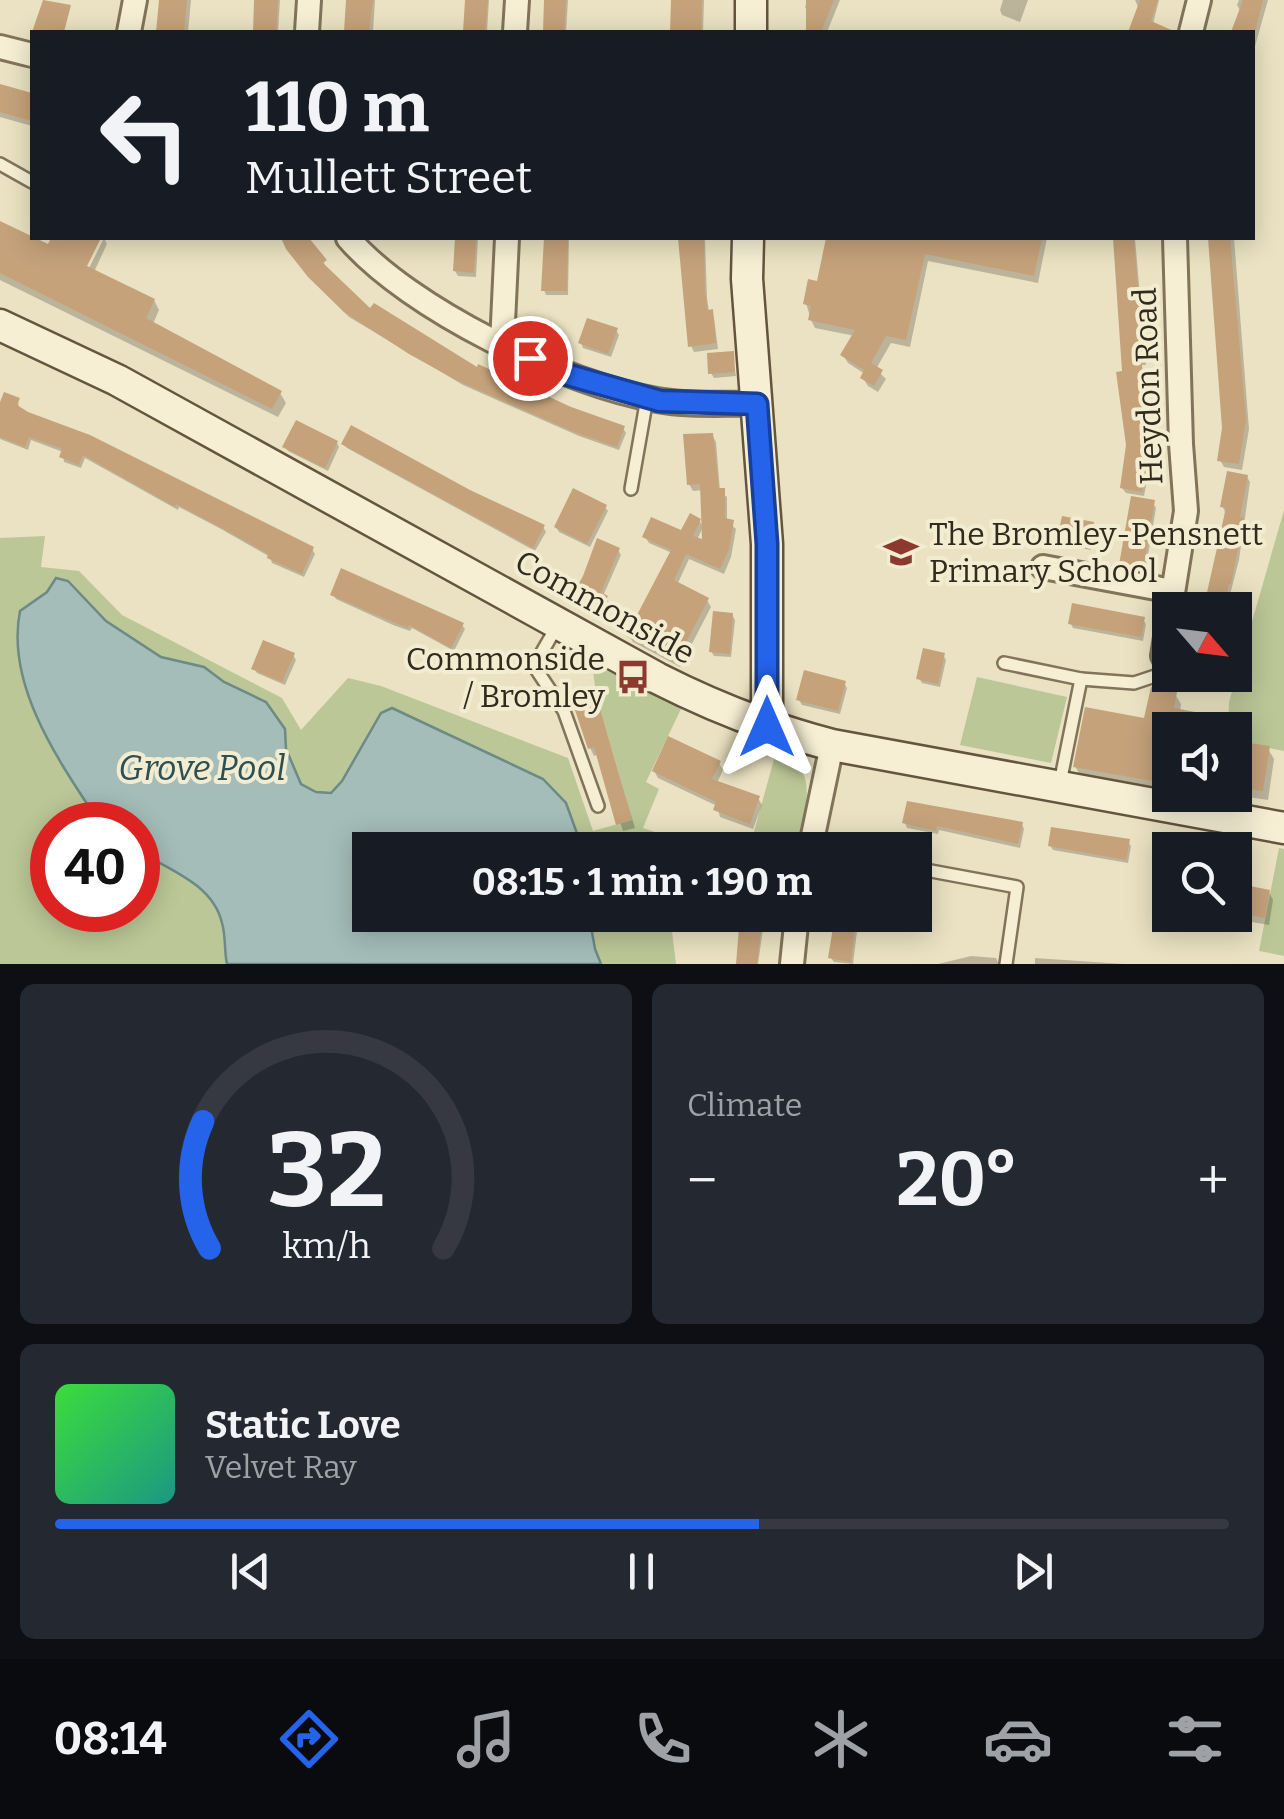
<!DOCTYPE html>
<html lang="en">
<head>
<meta charset="utf-8">
<style>
	:root { --surface:#171b24; --page:#242831; --text:#f1f3f6; --muted:#9ea1a6; --line:#363941; --accent:#2563eb }
	body { margin:0; font-family:Bitter,serif; background:var(--page); color:var(--text); height:100vh; display:flex; flex-direction:column; font-size:38px; white-space:nowrap }
	* { box-sizing:border-box; margin:0 }
	p { font-size:32px; color:var(--muted) }
	.icon { flex:none; width:55px; height:55px; fill:none; stroke:currentColor; stroke-width:2; stroke-linecap:round; stroke-linejoin:round }
	.map { position:relative; height:964px; overflow:hidden }
	.sheet { display:flex; flex-direction:column; gap:20px; padding:20px; background:#0d0f14; flex:1 }
	.sheet>* { flex:none }
	.hud { position:absolute; left:30px; top:30px; width:1225px; height:210px; border-radius:0px; box-shadow:0 5px 25px #0003; background:#171b24; color:var(--text); overflow:hidden }
	.needle { width:65px; rotate:118deg }
	.tools { position:absolute; left:1152px; top:592px; display:grid; gap:20px }
	.tools a { display:grid; place-items:center; width:100px; height:100px; border-radius:0px; background:var(--surface); box-shadow:0 5px 25px #0003; font-size:50px }
	.speed { position:absolute; left:30px; top:802px; display:flex; gap:20px; font-size:50px; font-weight:700; text-align:center }
	.speed>* { display:grid; place-content:center; width:130px; height:130px; border-radius:50%; background:var(--surface); box-shadow:0 5px 25px #0003; line-height:1 }
	.speed .limit { border:15px solid #d22; background:#fff; color:#111 }
	.pin { position:absolute; display:grid; place-items:center; width:85px; height:85px; color:#fff; margin:-42px; border:5px solid #fff; border-radius:50%; box-shadow:0 2px 10px #0007 }
	.me { position:absolute; width:110px; margin:-55px; rotate:0deg; stroke-linejoin:round; filter:drop-shadow(0 0 8px #0008) }
	.turn { display:flex; align-items:center; gap:35px; height:210px; padding:0 50px; font-size:45px }
	.turn .icon { width:130px; height:130px; stroke-width:2.5 }
	.turn b { display:block; font-size:70px; line-height:85px }
	.big { font-size:75px; font-weight:700; line-height:1.1 }
	.sheet .card { flex:1; display:flex; flex-direction:column; justify-content:center; gap:15px; min-width:0; padding:0 35px; border-radius:15px; background:var(--page) }
	.sheet .dial { align-items:center; gap:0 }
	.dial svg { height:260px; overflow:visible; fill:none; stroke:var(--line); stroke-width:7; stroke-linecap:round; text-anchor:middle }
	.dial text { fill:var(--text); stroke:none }
	.song { display:flex; align-items:center; gap:30px }
	.cover { width:120px; height:120px; border-radius:15px; background:linear-gradient(135deg,hsl(120 70% 55%),hsl(170 70% 35%)) }
	.played { height:10px; border-radius:5px; background:linear-gradient(90deg,var(--accent) 60%,var(--line) 60%) }
	.keys { display:flex; justify-content:space-around; direction:ltr }
	.heat { display:flex; justify-content:space-between; align-items:center; font-size:55px; direction:ltr }
	.sheet .tiles { flex:1; display:grid; gap:20px; grid-template-columns:1fr 1fr }
	.card:last-child { grid-column:span 2 }
	.trip { position:absolute; left:352px; top:832px; width:580px; height:100px; border-radius:0px; background:var(--surface); box-shadow:0 5px 25px #0003; font-weight:700; line-height:100px; text-align:center }
	.dock { display:flex; height:160px; justify-content:space-around; align-items:center; background:#090b0e; color:var(--muted) }
	.dock .icon { width:70px; height:70px }
	.dock .on { color:var(--accent) }
	.dock b { font-size:45px; color:var(--text) }
	.map>svg:first-child { display:block }
</style>
</head>
<body>
<div class="map">
<svg width="1284" height="964" viewBox="0 0 1284 964">
	<rect width="100%" height="100%" fill="#eae2c2"/>
	<g fill="#bcc797" fill-rule="evenodd">
		<path d="M1284 510V751L1235 741V730H1228L1229 702Z"/>
		<path d="M45 536 41 567 79 571 122 615 282 698 301 730 348 678 381 686 568 758 593 831 632 820 596 694 592 663 681 709 646 782 659 789 643 828 658 833 655 850H370V915H670L676 964H0V538ZM52 825H138V910H52Z"/>
		<path d="M977 677 1067 697 1051 763 960 745Z"/>
		<path d="M776 752C824 766 803 814 797 850H749Z"/>
		<path d="M1279 848 1284 849V956L1259 951Z"/>
	</g>
	<path fill="#a4bdb8" stroke="#6c8a86" stroke-width="2.5" d="M56 578 68 581 106 621 161 657 204 667 224 682 266 702 285 729 286 749 301 784 316 792 331 793 342 781 381 713 392 708 543 779 566 803 583 850H370V915H589L595 949 601 964H227C224 951 226 936 222 923 213 884 168 869 138 851V825H101C61 764 5 687 20 611L47 592Z"/>
	<g fill="#0003">
		<path d="M162 0H191L188 32H158Z"/>
		<path d="M257 0H280L278 32H255Z"/>
		<path d="M347 0H375L373 32H346Z"/>
		<path d="M468 0H489L487 32H467Z"/>
		<path d="M547 0H568L566 32H546Z"/>
		<path d="M673 0H704L703 32H672Z"/>
		<path d="M808 0H840L827 32H808L809 13 805 7Z"/>
		<path d="M1003 0H1028L1020 22 1002 15 1000 10Z"/>
		<path d="M1135 0H1159L1153 24 1155 32H1131L1139 9Z"/>
		<path d="M1239 0H1268L1252 57V32H1235L1241 12 1237 5Z"/>
		<path d="M0 87 32 96V126L0 117Z"/>
		<path d="M0 224 49 247 54 238H98L79 276 84 278 104 238 107 244 94 272 154 300 159 310 153 324 280 393 286 403 278 417 0 280Z"/>
		<path d="M283 238H305L324 262 325 268 371 312 478 370 623 428 626 433 619 450 579 436 463 385 349 317 314 282Z"/>
		<path d="M457 238H478L476 277 458 276 455 271Z"/>
		<path d="M545 238H569L568 295H546L544 290Z"/>
		<path d="M680 238H705L707 298 709 312 714 318 718 349 694 352 691 346Z"/>
		<path d="M829 238H1047L1038 283 928 261 910 347 891 343 876 369 886 379 878 392 868 386 863 378 865 374 848 363 843 355 855 336 815 328 811 320 806 303 819 283Z"/>
		<path d="M1116 238H1135L1146 365H1142L1153 450 1144 496 1126 493 1122 488 1128 445Z"/>
		<path d="M1211 238H1234L1249 429 1242 470 1224 467 1220 460 1225 428Z"/>
		<path d="M616 330 619 335 611 357 583 348 581 343Z"/>
		<path d="M732 354 736 376 714 378 711 373Z"/>
		<path d="M18 400 19 409 312 549 315 554 304 577 272 563 270 557 221 529 179 507 178 510 85 458 81 468 64 462 63 452 31 440 28 450 0 439V402Z"/>
		<path d="M712 435 716 442 720 491 727 497V521L736 529 731 557 724 574 689 559 677 585 707 600 711 607 680 667 633 642 629 636 672 553 649 543 645 537 682 534 699 520 703 527 697 540 704 543 703 490 693 491 689 484Z"/>
		<path d="M337 443 339 447 328 471 288 451 285 446Z"/>
		<path d="M344 444 468 492 543 527 546 532 535 551 347 448Z"/>
		<path d="M1247 477 1250 482 1239 560 1226 610H1207L1225 512 1223 507Z"/>
		<path d="M1153 503 1156 508 1146 567 1122 563Z"/>
		<path d="M605 507 608 511 590 547 559 532 556 527Z"/>
		<path d="M1092 524 1095 529 1091 550 1063 545 1060 540Z"/>
		<path d="M618 550 621 555 603 596 609 602 600 618 573 599Z"/>
		<path d="M333 594 462 625 465 629 454 651 412 628 410 631 393 625 336 599Z"/>
		<path d="M732 615 735 620 731 657 714 656 711 651Z"/>
		<path d="M1143 619 1146 624 1143 641 1073 628 1071 624Z"/>
		<path d="M293 655 296 660 285 685 257 673 254 668Z"/>
		<path d="M943 655 946 660 940 687 922 683 919 678Z"/>
		<path d="M844 683 847 688 840 714 802 705 799 700Z"/>
		<path d="M1175 694 1181 704 1180 712 1233 730H1170V793L1081 777 1075 766 1146 720Z"/>
		<path d="M595 697 635 828 623 831 599 754 594 756 590 748Z"/>
		<path d="M1235 744 1268 749 1274 759 1268 800 1234 795Z"/>
		<path d="M719 763 723 770 717 783 758 798 762 805 753 829 720 817 717 806 658 778 654 771Z"/>
		<path d="M905 823 1022 824 1024 829 1020 848 939 830 938 834 907 828Z"/>
		<path d="M859 833 875 838 876 850H854Z"/>
		<path d="M1128 842 1131 846 1128 863 1053 850 1050 845Z"/>
		<path d="M1235 886 1269 892 1273 900 1269 925 1212 915H1235Z"/>
		<path d="M743 915H765L758 964H739Z"/>
		<path d="M839 915H859L853 964 834 962 831 958Z"/>
		<path d="M971 956 996 958 999 964H938Z"/>
		<path d="M1035 958 1124 964H1035Z"/>
	</g>
	<g fill="#c5a27a">
		<path d="M43 0 71 5 64 32H32Z"/>
		<path d="M159 0H187L184 32H156Z"/>
		<path d="M254 0H278L276 32H253Z"/>
		<path d="M346 0H373L369 32H344Z"/>
		<path d="M465 0H488L485 32H463Z"/>
		<path d="M544 0H566L564 32H543Z"/>
		<path d="M671 0H702L701 32H670Z"/>
		<path d="M806 0H834L821 32H806Z"/>
		<path d="M1140 0H1158L1151 21 1176 32H1128Z"/>
		<path d="M1243 0H1263L1255 32H1231Z"/>
		<path d="M0 84 32 93V121L0 112Z"/>
		<path d="M0 221 48 244 51 238H101L87 266 155 299 146 318 282 391 272 409 0 273Z"/>
		<path d="M281 238H309L327 260 323 263 370 308 374 303 477 367 478 364 571 407 625 426 617 447 574 432 458 381 409 354 344 312 308 277 286 249Z"/>
		<path d="M455 238H476L474 273 453 271Z"/>
		<path d="M544 238H568L567 291H541Z"/>
		<path d="M678 238H704L705 291 708 310 713 309 716 343 688 347Z"/>
		<path d="M826 238H1042L1034 276 925 254 906 340 886 336 871 363 883 370 874 386 860 378 864 370 840 355 855 330 808 320 811 306 803 304 808 279 817 281Z"/>
		<path d="M1113 238H1134L1144 360H1141L1152 443 1142 492 1120 488 1126 445 1116 372 1122 371Z"/>
		<path d="M1208 238H1230L1246 419 1239 464 1217 461 1222 428Z"/>
		<path d="M587 318 618 328 608 354 578 343Z"/>
		<path d="M734 351 735 372 708 374 707 353Z"/>
		<path d="M4 392 20 398 17 405 28 412 90 435 314 547 302 574 267 558 268 554 216 525 176 504 175 507 83 455 79 465 59 457 62 449 29 437 25 447 0 437V402Z"/>
		<path d="M296 420 338 441 325 468 282 447Z"/>
		<path d="M351 425 470 490 545 525 533 548 341 444Z"/>
		<path d="M713 433 719 488H725V518L734 520 729 549 720 569 686 554 674 580 709 598 676 662 626 636 671 550 642 537 651 517 681 530 690 513 701 519 693 536 702 539 700 484 687 485 683 434Z"/>
		<path d="M1227 471 1248 475 1240 517 1244 518 1231 584H1229L1223 610H1203L1226 508 1220 507Z"/>
		<path d="M573 488 607 505 587 544 554 527Z"/>
		<path d="M1131 496 1155 500 1143 569 1119 565Z"/>
		<path d="M1062 516 1094 522 1089 546 1057 540Z"/>
		<path d="M597 538 620 548 601 592 608 596 597 615 570 599 583 576Z"/>
		<path d="M341 568 464 623 451 648 409 625 408 628 388 620 330 595Z"/>
		<path d="M1072 603 1145 617 1141 637 1068 624Z"/>
		<path d="M713 611 733 613 730 654 709 652Z"/>
		<path d="M263 640 295 653 282 682 251 669Z"/>
		<path d="M923 648 945 653 938 684 916 679Z"/>
		<path d="M804 670 846 681 838 711 796 700Z"/>
		<path d="M1151 687 1177 692 1174 708 1248 722V730H1170V784L1073 767 1085 707 1144 718Z"/>
		<path d="M596 694 632 820 616 825 594 747 588 749 572 701Z"/>
		<path d="M668 736 721 761 712 779 760 796 750 824 713 810 716 802 652 771Z"/>
		<path d="M1235 741 1270 746 1263 791 1235 787Z"/>
		<path d="M907 801 1023 822 1018 844 937 826 936 831 902 823Z"/>
		<path d="M1051 827 1130 839 1126 860 1048 846Z"/>
		<path d="M1235 883 1270 890 1265 918 1235 913Z"/>
		<path d="M740 915H763L757 964H736Z"/>
		<path d="M835 915H856L851 962 828 958Z"/>
	</g>
	<g fill="none" stroke-linecap="round" stroke-linejoin="round">
		<g stroke="#82745a" stroke-width="16">
			<g id="lane">
				<path d="M0 164 32 182"/>
				<path d="M631 489 647 398"/>
				<path d="M557 626 534 666 564 711 598 806"/>
				<path d="M1004 663 1081 679 1060 783"/>
				<path d="M1195 675 1202 676"/>
				<path d="M1081 679 1134 683 1170 671"/>
				<path d="M915 868 1017 887 1006 964"/>
			</g>
		</g>
		<g stroke="#82745a" stroke-width="28">
			<g id="street">
				<path d="M129 32 135 0"/>
				<path d="M307 32 309 0"/>
				<path d="M515 32 517 0"/>
				<path d="M1191 32 1199 0"/>
				<path d="M0 47 32 55"/>
				<path d="M348 238C409 309 564 384 657 400 689 406 724 403 757 404"/>
				<path d="M502 344 507 238"/>
				<path d="M1043 567 1172 591"/>
				<path d="M1163 656 1186 511 1181 444 1175 238"/>
				<path d="M810 850 832 745"/>
				<path d="M792 964 797 915"/>
			</g>
		</g>
		<g stroke="#64553e" stroke-width="35">
			<g id="secondary">
				<path d="M751 32V0"/>
				<path d="M748 238 747 279 767 544V727"/>
				<path d="M0 325 117 380 657 678C714 707 770 729 832 745L1284 828"/>
			</g>
		</g>
		<use href="#lane" stroke="#f6efd4" stroke-width="11"/>
		<use href="#street" stroke="#f6efd4" stroke-width="22"/>
		<use href="#secondary" stroke="#f6efd4" stroke-width="30"/>
	</g>
	<g fill="none" stroke-linecap="round" stroke-linejoin="round">
		<g stroke="#184099" stroke-width="25">
			<path id="route" d="M530 358 558 372 660 401 757 404 767 544V727"/>
		</g>
		<use href="#route" stroke="#2563eb" stroke-width="18"/>
	</g>
	<defs>
		<g id="school-bare" transform="scale(2.7)"><path d="M0-5L7-2L0 1L-7-2ZM-4 1L0 2.5L4 1V4Q0 6-4 4Z" fill="#8c392f" stroke="#f2ecd0" stroke-width="2.5" paint-order="stroke"/></g>
		<g id="bus-bare" transform="scale(2.7)"><path d="M-5-6H5V4H4V6H2V4H-2V6H-4V4H-5ZM-3.5-4V0h7V-4ZM-3.5 1.2v1.5H-2V1.2ZM2 1.2v1.5H3.5V1.2Z" fill="#8c392f" stroke="#f2ecd0" stroke-width="2.5" paint-order="stroke"/></g>
	</defs>
	<g fill-rule="evenodd">
		<use href="#school-bare" x="901" y="552"/>
		<use href="#bus-bare" x="633" y="677"/>
	</g>
	<g text-anchor="middle" stroke-width="8" stroke-linejoin="round" paint-order="stroke">
		<g font-size="32" fill="#332a1e" stroke="#f2ecd0">
			<text transform="translate(1148 386) rotate(-92)" y="11">Heydon Road</text>
			<text transform="translate(605 607) rotate(29)" y="11">Commonside</text>
		</g>
		<g font-size="32" fill="#332a1e" stroke="#f2ecd0" text-anchor="start">
			<text x="929" y="545">The Bromley-Pensnett<tspan x="929" dy="37">Primary School</tspan></text>
			<text x="605" y="670" text-anchor="end">Commonside<tspan x="605" dy="37">/ Bromley</tspan></text>
		</g>
		<g font-size="35" font-style="italic" fill="#2e5052" stroke="#f2ecd0">
			<text x="202" y="780">Grove Pool</text>
		</g>
	</g>
</svg>
<div class="tools">
<a><svg class="needle" viewBox="-14 -14 28 28"><path d="M0-13l5 13h-10z" fill="#e53935"/><path d="M0 13l5-13h-10z" fill="#9ea1a6"/></svg></a>
<a><svg class="icon" aria-label="sound" viewBox="0 0 24 24"><path d="M4 9h4l5-4v14l-5-4H4zM17 9q2 3 0 6"/></svg></a>
<a><svg class="icon" aria-label="search" viewBox="0 0 24 24"><circle cx="10" cy="10" r="6"/><path d="M15 15l6 6"/></svg></a>
</div>
<div class="speed"><div class="limit">40</div></div>
<div class="pin" style="left:530px;top:358px;background:#d93025"><svg class="icon" aria-label="arrive" viewBox="0 0 24 24"><path d="M6 21V4h12l-3 4 3 4H6"/></svg></div>
<svg class="me" style="left:767px;top:727px" viewBox="-20 -20 40 40"><path d="M0-17L14 15 0 8-14 15z" fill="#2563eb" stroke="#fff" stroke-width="4"/></svg>
<div class="trip">08:15 · 1 min · 190 m</div>
<div class="hud">
<div class="turn"><svg class="icon" aria-label="left" viewBox="0 0 24 24"><path d="M17 20v-9H6M10 6l-5 5 5 5"/></svg><div><b>110 m</b>Mullett Street</div></div>
</div>
</div>
<section class="sheet">
<div class="tiles">
<div class="card dial"><svg viewBox="0 0 100 80">
<path d="M14 69A42 42 0 1 1 86 69"/>
<path d="M14 69A42 42 0 0 1 12 30" stroke="#2563eb"/>
<text x="50" y="56" font-size="32" font-weight="700">32</text>
<text x="50" y="72" font-size="11">km/h</text>
</svg></div>
<div class="card"><p>Climate</p>
<div class="heat"><a>−</a><b class="big">20°</b><a>+</a></div>
</div>
<div class="card">
<div class="song"><i class="cover"></i><div><b>Static Love</b><p>Velvet Ray</p></div></div>
<div class="played"></div>
<div class="keys"><svg class="icon" aria-label="previous" viewBox="0 0 24 24"><path d="M18 5L8 12l10 7zM5 5v14"/></svg><svg class="icon" aria-label="pause" viewBox="0 0 24 24"><path d="M8 5v14M16 5v14"/></svg><svg class="icon" aria-label="next" viewBox="0 0 24 24"><path d="M6 5l10 7-10 7zM19 5v14"/></svg></div>
</div>
</div>
</section>
<nav class="dock">
<b>08:14</b>
<svg class="icon on" aria-label="directions" viewBox="0 0 24 24"><path d="M12 3l9 9-9 9-9-9zM9 14v-3h6M13 9l2 2-2 2"/></svg>
<svg class="icon" aria-label="music" viewBox="0 0 24 24"><path d="M9 18V5l10-2v13"/><circle cx="6" cy="18" r="3"/><circle cx="16" cy="16" r="3"/></svg>
<svg class="icon" aria-label="phone" viewBox="0 0 24 24"><path d="M5 4h4l2 5-3 2q2 4 5 5l2-3 5 2v4C11 20 4 13 5 4z"/></svg>
<svg class="icon" aria-label="climate" viewBox="0 0 24 24"><path d="M12 3v18M4 7l16 10M4 17L20 7"/></svg>
<svg class="icon" aria-label="car" viewBox="0 0 24 24"><path d="M5 17H2v-5l4-1 3-4h7l3 4 3 1v5h-3M9 17h6M6 11h13"/><circle cx="7" cy="17" r="2"/><circle cx="17" cy="17" r="2"/></svg>
<svg class="icon" aria-label="filters" viewBox="0 0 24 24"><path d="M4 7h16M4 17h16"/><circle cx="9" cy="7" r="2"/><circle cx="15" cy="17" r="2"/></svg>
</nav>
</body>
</html>
